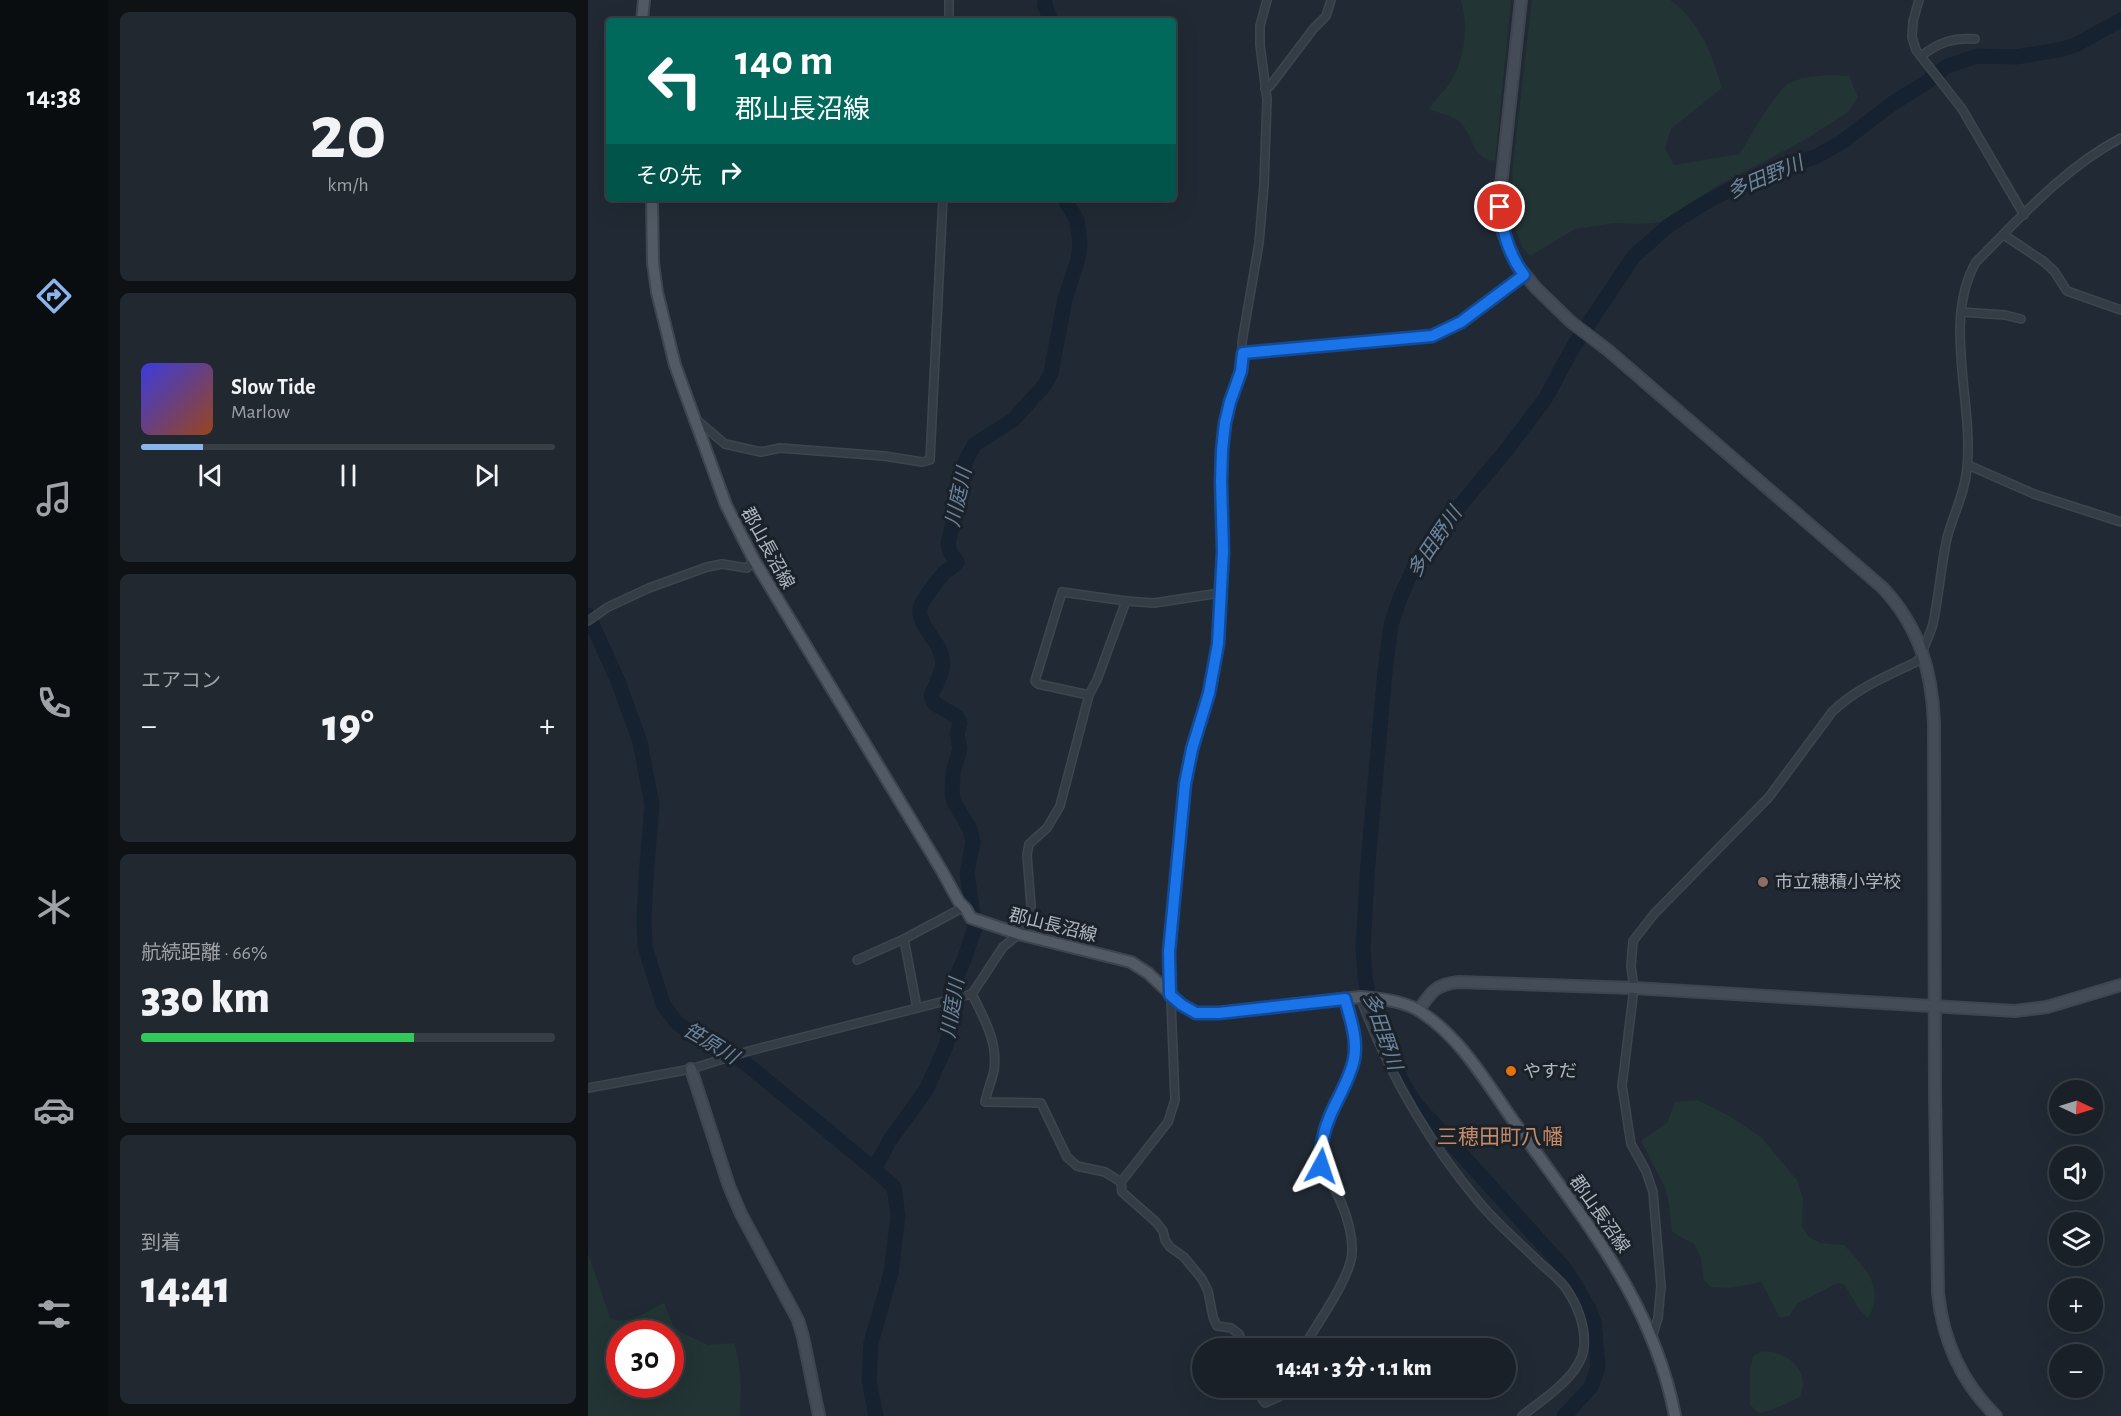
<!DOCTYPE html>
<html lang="ja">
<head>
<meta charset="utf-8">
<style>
	:root { --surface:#192027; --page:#22282f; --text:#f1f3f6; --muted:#9fa3a7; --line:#373e44; --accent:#89b5ec }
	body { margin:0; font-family:"Alegreya Sans","Noto Sans JP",sans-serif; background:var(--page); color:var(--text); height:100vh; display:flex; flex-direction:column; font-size:22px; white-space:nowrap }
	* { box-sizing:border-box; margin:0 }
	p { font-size:20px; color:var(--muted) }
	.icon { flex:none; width:33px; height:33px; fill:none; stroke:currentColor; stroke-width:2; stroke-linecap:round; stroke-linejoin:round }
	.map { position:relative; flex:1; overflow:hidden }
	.details { display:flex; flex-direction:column; gap:12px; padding:12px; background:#0e1215; width:480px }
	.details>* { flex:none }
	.banner { position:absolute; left:18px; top:18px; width:570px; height:183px; border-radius:6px; box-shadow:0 6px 24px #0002,0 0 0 2px var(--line); background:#00695c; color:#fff; overflow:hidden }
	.needle { width:39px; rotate:94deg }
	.fabs { position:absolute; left:1461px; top:1080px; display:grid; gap:12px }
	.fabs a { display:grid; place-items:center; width:54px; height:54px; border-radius:50%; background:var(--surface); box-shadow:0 6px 24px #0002,0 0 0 2px var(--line); font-size:30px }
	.speed { position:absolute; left:18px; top:1320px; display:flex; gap:12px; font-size:30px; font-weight:700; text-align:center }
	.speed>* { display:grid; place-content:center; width:78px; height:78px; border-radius:50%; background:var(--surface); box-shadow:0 6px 24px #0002,0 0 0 2px var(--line); line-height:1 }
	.speed .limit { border:9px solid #d22; background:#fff; color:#111 }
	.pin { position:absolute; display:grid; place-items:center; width:51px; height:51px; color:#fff; margin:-26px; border:3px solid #fff; border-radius:50%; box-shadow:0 2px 6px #0007 }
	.me { position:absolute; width:66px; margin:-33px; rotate:5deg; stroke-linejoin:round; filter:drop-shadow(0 0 4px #0008) }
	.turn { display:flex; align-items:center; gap:21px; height:126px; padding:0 30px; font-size:27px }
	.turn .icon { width:78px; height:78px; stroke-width:2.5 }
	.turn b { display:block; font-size:42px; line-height:51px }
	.then { display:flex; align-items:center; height:57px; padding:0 30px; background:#0003; gap:12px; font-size:22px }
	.big { font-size:45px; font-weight:800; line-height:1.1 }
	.details .widget { flex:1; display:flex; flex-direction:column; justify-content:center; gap:9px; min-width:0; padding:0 21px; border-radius:9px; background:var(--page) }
	.details .dial { align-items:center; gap:0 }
	.dial b { font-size:78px; line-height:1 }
	.song { display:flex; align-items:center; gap:18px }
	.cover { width:72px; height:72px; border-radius:9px; background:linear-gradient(135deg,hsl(240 70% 55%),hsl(20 70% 35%)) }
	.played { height:6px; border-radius:3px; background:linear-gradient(90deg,var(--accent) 15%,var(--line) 15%) }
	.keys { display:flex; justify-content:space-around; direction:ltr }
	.heat { display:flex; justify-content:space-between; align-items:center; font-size:33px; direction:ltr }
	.charge { height:9px; border-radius:4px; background:linear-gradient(90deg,#34c759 66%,var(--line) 0) }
	.trip { position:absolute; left:604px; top:1338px; width:324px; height:60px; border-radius:30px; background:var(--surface); box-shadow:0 6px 24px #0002,0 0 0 2px var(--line); font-weight:800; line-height:60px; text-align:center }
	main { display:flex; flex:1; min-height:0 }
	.tabs { display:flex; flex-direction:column; width:108px; justify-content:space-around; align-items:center; background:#0a0d10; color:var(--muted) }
	.tabs .icon { width:42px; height:42px }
	.tabs .on { color:var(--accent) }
	.tabs b { font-size:27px; color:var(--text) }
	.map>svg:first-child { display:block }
</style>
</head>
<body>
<main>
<nav class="tabs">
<b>14:38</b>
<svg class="icon on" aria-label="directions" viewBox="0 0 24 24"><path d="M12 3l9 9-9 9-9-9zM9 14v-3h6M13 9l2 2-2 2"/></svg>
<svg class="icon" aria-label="music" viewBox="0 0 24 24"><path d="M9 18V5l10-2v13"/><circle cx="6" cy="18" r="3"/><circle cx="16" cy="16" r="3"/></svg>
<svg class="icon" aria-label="phone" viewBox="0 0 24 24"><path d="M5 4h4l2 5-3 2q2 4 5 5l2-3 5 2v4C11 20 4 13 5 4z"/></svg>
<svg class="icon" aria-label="climate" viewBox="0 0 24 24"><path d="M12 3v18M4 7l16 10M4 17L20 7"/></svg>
<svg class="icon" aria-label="car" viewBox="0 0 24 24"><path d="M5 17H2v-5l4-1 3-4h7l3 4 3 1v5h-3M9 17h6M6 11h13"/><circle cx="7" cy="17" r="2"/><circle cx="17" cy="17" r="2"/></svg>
<svg class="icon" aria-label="filters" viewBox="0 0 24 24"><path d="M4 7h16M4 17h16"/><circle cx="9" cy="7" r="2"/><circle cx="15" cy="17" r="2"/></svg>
</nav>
<section class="details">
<div class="widget dial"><b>20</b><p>km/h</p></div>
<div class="widget">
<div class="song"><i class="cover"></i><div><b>Slow Tide</b><p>Marlow</p></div></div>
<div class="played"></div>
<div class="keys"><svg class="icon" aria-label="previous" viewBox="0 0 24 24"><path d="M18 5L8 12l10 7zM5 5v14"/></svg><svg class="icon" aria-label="pause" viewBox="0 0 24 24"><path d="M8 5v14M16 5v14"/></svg><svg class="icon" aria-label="next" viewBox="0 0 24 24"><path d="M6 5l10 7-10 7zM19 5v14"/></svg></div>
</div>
<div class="widget"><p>エアコン</p>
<div class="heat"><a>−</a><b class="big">19°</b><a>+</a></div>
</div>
<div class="widget"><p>航続距離 · 66%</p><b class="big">330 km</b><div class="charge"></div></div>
<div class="widget"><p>到着</p><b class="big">14:41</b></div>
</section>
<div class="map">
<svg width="1533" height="1416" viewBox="0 0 1533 1416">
	<rect width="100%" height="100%" fill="#212a34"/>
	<g fill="#233435" fill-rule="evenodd">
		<path d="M873 0H923L907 161C883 159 886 134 871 121 864 115 849 113 841 109 846 100 853 95 859 87 877 64 881 27 873 0Z"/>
		<path d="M944 0H1082C1112 21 1124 54 1134 88L1083 129 1077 149 1086 165 1152 154C1159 141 1189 90 1200 84 1215 75 1244 75 1261 76L1270 97 1260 112 1215 141 1125 188 1094 212 1074 222 1053 224 1026 223 987 229 942 256 935 248 927 228 924 173Z"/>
		<path d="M1109 1100 1143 1117 1173 1137 1209 1180 1215 1199 1214 1226 1220 1236 1232 1243 1256 1245C1276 1267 1298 1287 1280 1318L1272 1310 1256 1284 1250 1283 1209 1304 1201 1316 1192 1318 1173 1282 1143 1288 1123 1287 1116 1280 1113 1258 1106 1244 1084 1232 1081 1204 1077 1187 1053 1141 1079 1123 1087 1102Z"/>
		<path d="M0 1253 22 1318C38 1327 61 1310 76 1303L85 1325 92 1332 120 1345 146 1343C154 1366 153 1392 152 1416H0ZM32 1334H82V1384H32Z"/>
		<path d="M1174 1351C1192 1351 1214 1362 1215 1383 1215 1387 1213 1393 1212 1397L1184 1410 1171 1413 1162 1405V1369L1165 1357Z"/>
	</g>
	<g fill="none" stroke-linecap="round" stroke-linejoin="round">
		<g stroke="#162230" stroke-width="15">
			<path d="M457 0V6L463 21"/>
			<path d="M0 615 30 681 52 742 64 805 58 877 56 921 57 947 75 1004 89 1023 113 1039 156 1062 286 1169 306 1187 310 1216 303 1273 283 1343 281 1380 288 1416"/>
			<path d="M286 1169 302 1140 338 1090 358 1046 365 1019 361 1006 363 988 376 960 387 927 379 873 385 842 382 829 366 802 364 794 365 773 372 748 369 734 372 723 369 717 346 703 343 695C347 687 352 678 354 669 360 644 325 626 333 605 335 599 354 575 358 571 363 568 366 567 369 562L362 552 360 543 371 498 372 482 378 460 387 444 425 420 456 386 463 373 477 299 490 259 492 244 489 220 476 198"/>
			<path d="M976 1416 1003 1387 1010 1367 1006 1322 1000 1307 978 1270 828 1104C805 1071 798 1044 786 1007L781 999 777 976 775 947 779 875 797 671 803 625 812 598 828 563 849 533 920 448 957 399 984 349 1046 256 1080 226 1113 205 1145 188 1229 156 1254 142 1305 103 1339 82 1359 66 1389 56 1428 57 1475 49 1489 44 1533 20"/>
		</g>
		<g stroke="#3e454e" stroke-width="10">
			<g id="street">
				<path d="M1331 0 1325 21 1324 37 1328 50 1374 109 1436 215"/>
				<path d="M361 21V0"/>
				<path d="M1333 56C1350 43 1365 37 1387 39"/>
				<path d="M677 89 682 86 726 28 738 16 743 0"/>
				<path d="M1416 235 1455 261 1466 271 1479 291 1533 310"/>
				<path d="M1373 312 1417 315 1433 319"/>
				<path d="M655 353 844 336 873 323 936 275"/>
				<path d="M110 421 137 444 173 452 192 448 296 456 334 462 342 460 355 198"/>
				<path d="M1380 465 1446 494 1533 522"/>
				<path d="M0 621 20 607 61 588 119 567 134 564 159 568 166 560"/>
				<path d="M501 695 450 684 447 681 474 592 538 601 566 603 632 593"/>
				<path d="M316 939 329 1008"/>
				<path d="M269 960 316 939 376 907"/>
				<path d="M384 994C396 1019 410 1041 406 1070 404 1081 399 1091 397 1102L453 1103 479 1157 489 1166 517 1172 533 1182"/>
				<path d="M772 997C799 1070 840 1141 890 1201 908 1223 931 1242 951 1262 960 1270 970 1278 977 1287 989 1304 998 1326 996 1347 993 1376 955 1399 934 1416"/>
				<path d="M0 1088 103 1069 161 1051 384 994 415 947 436 930 441 919 443 906 439 855 441 844 459 828 472 806 501 695 509 680 538 601"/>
				<path d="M1064 1337 1070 1318 1073 1286 1065 1192 1058 1171 1043 1144 1034 1086 1046 988 1043 966 1045 941 1066 914 1181 797 1244 712C1267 689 1299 676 1328 662L1332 658C1336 646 1342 635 1345 624 1351 595 1353 566 1359 538 1365 515 1377 493 1379 468 1386 403 1354 321 1388 262 1432 218 1477 167 1533 138"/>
				<path d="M656 1348 651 1334 643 1328 629 1326 625 1317 620 1291 614 1279 596 1257 582 1247 577 1240 575 1231 568 1222 534 1192 533 1182 580 1122 587 1100 581 952 597 784 604 749 621 693 630 644 635 551 632 481 634 450 642 402 655 365 654 342 671 243 676 185 679 99 672 45V26L679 0"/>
				<path d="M715 1348C729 1324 756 1287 763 1260 767 1241 759 1215 751 1198 742 1179 730 1170 732 1147 736 1115 761 1089 766 1057 769 1037 762 1018 757 999"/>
				<path d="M667 1388 677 1403 691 1397 700 1388"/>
			</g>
		</g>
		<g stroke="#3e454e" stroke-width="14">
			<g id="secondary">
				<path d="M933 0 912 195 915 233 930 266 948 288 983 322 1021 351 1295 588C1331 627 1344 670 1346 723L1347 1092 1350 1293C1355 1341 1373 1382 1408 1416"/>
				<path d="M831 1010C843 992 848 984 871 982L1046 988 1427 1011 1459 1007 1533 985"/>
				<path d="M103 1069 141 1186 153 1214 210 1320 215 1337 231 1416"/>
			</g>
		</g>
		<g stroke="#3e454e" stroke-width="14">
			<g id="primary">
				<path d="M54 21 56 0"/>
				<path d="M64 198 65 263 69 292 87 365 138 505 166 560 354 871 371 902 378 909 383 918 431 934 543 962 560 973 594 1005 608 1013H631L772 997C791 998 817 1001 833 1012 876 1040 902 1089 932 1130 997 1222 1065 1301 1087 1416"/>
			</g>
		</g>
		<use href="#street" stroke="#343c45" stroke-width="7"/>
		<use href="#secondary" stroke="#434c57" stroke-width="10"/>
		<use href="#primary" stroke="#525b65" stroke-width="10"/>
	</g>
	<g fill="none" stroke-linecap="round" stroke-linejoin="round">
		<g stroke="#114b97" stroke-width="15">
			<path id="route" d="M733 1166C732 1149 735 1132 742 1116 750 1097 762 1079 766 1059 770 1039 762 1018 757 999L631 1013H608L594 1005 582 995 581 952 597 784 604 749 621 693 630 644 635 551 633 481 634 450 637 423 642 402 653 371 655 353 844 336 873 322 936 275C921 255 914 232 912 207"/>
		</g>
		<use href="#route" stroke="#1a73e8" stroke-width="10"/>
	</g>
	<circle fill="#8d6e63" stroke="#1a2129" stroke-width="2" cx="1175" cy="882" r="6"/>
	<circle fill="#e8710a" stroke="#1a2129" stroke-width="2" cx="923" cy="1071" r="6"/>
	<g text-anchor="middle" stroke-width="6" stroke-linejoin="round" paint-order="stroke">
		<g font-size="18" fill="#afb7c1" stroke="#1a2129">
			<text transform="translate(180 548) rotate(61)" y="6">郡山長沼線</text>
			<text transform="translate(465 925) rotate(14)" y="6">郡山長沼線</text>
			<text transform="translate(1012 1214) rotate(55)" y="6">郡山長沼線</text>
		</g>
		<g font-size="18" fill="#afb7c1" stroke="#1a2129" text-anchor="start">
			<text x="1187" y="888">市立穂積小学校</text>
			<text x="935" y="1077">やすだ</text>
		</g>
		<g font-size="20" font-style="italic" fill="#6a839d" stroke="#1a2129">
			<text transform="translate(1177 177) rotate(-23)" y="7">多田野川</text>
			<text transform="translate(370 497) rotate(-78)" y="7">川庭川</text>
			<text transform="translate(846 542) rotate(-56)" y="7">多田野川</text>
			<text transform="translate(364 1008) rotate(-81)" y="7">川庭川</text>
			<text transform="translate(795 1031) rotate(71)" y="7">多田野川</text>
			<text transform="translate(123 1043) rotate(31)" y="7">笹原川</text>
		</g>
		<g font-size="21" fill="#c78a64" stroke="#1a2129">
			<text x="912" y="1144">三穂田町八幡</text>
		</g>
	</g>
</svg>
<div class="fabs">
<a><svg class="needle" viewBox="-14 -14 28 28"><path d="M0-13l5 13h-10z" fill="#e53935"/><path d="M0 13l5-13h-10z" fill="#9fa3a7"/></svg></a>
<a><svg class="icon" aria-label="sound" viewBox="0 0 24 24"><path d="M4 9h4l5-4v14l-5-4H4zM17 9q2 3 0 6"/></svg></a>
<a><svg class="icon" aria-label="layers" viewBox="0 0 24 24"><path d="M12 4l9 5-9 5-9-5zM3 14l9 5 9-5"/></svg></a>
<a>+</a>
<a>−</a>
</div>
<div class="speed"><div class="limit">30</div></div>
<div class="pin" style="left:912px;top:207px;background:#d93025"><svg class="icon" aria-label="arrive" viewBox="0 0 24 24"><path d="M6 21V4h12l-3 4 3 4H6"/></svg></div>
<svg class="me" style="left:733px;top:1166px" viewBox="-20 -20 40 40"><path d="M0-17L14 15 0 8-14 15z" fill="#1a73e8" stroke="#fff" stroke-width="4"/></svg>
<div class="trip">14:41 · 3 分 · 1.1 km</div>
<div class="banner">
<div class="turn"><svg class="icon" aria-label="left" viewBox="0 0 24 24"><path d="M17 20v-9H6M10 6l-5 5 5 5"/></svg><div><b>140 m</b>郡山長沼線</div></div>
<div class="then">その先<svg class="icon" aria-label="right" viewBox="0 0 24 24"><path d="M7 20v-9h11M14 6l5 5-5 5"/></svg></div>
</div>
</div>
</main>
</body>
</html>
